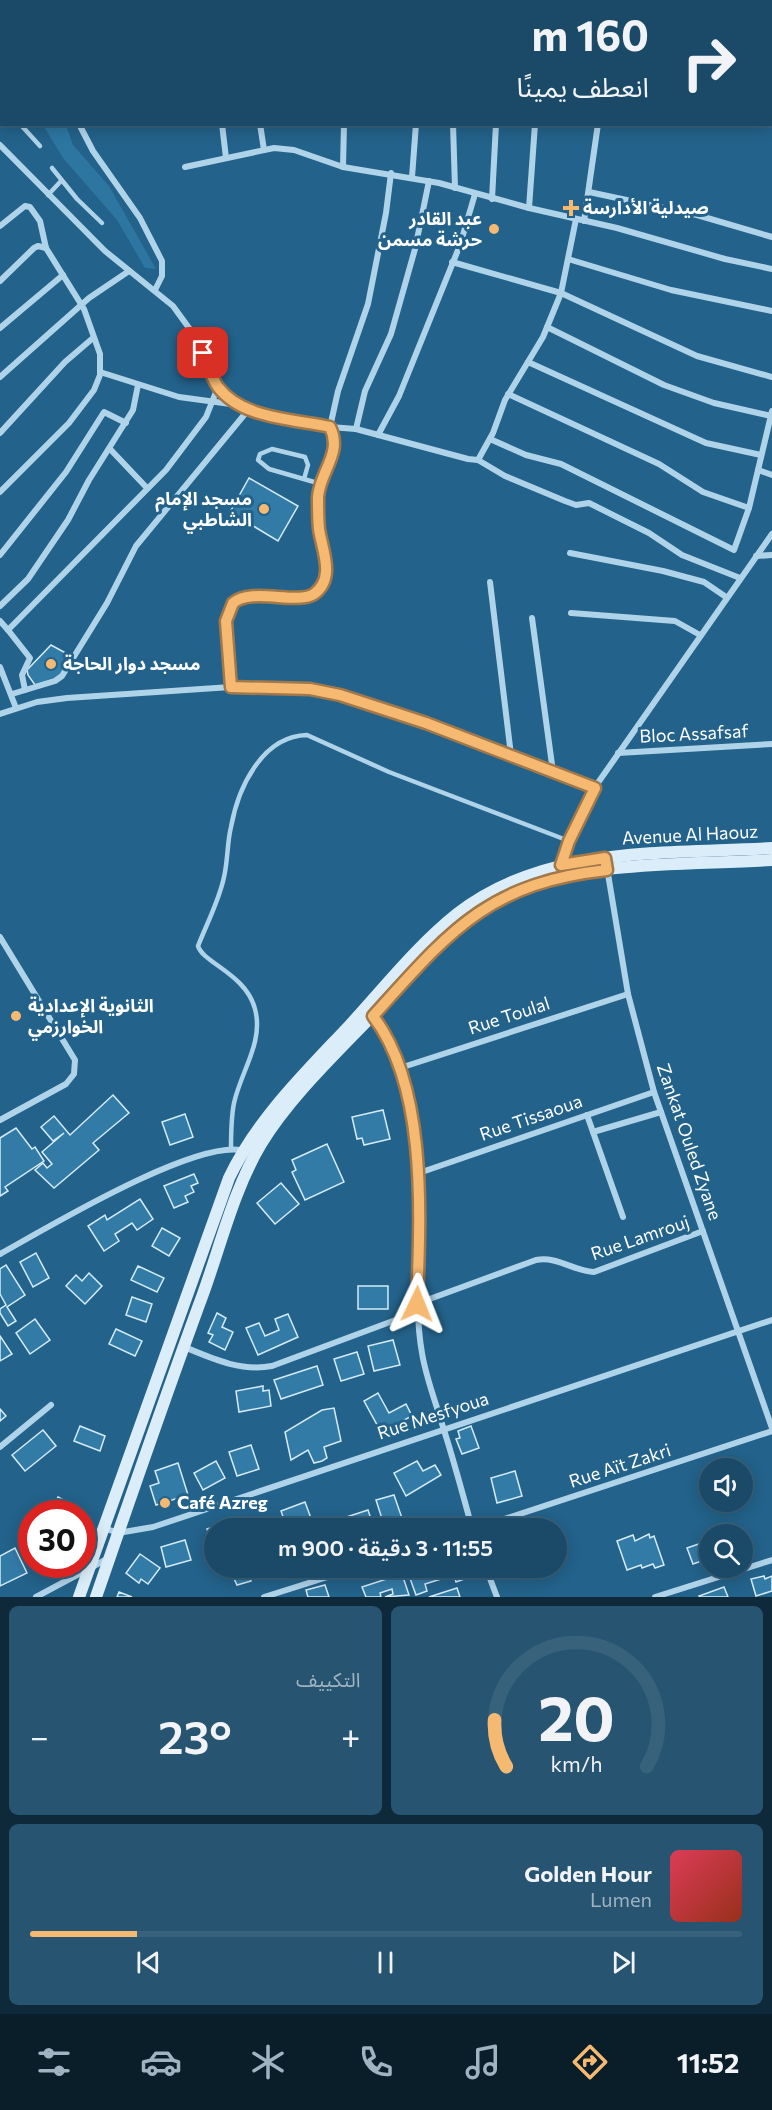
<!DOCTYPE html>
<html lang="ar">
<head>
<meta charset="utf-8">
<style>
	:root { --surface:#1a4a68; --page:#275471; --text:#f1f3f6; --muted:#9fb3c0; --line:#38627c; --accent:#f6b972 }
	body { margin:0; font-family:Commissioner,"Noto Sans Arabic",sans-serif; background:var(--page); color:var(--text); direction:rtl; height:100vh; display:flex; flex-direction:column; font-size:22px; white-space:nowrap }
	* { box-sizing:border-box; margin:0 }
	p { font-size:20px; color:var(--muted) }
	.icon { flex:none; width:33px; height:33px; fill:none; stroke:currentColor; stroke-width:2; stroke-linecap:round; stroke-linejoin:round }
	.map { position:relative; height:1597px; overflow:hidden; direction:ltr }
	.sheet { display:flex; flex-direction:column; gap:9px; padding:9px; background:#0e2939; flex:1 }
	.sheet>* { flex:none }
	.top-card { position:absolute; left:0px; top:0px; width:772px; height:126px; box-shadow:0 3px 15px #0003,0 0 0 2px var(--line); direction:rtl; background:#1a4a68; color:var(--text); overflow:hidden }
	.fabs { position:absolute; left:699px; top:1458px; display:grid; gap:12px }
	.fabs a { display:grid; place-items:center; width:54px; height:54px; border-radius:50%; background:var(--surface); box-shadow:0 3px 15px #0003,0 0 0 2px var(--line); font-size:30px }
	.speed { position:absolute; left:18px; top:1500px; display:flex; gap:12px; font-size:30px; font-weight:700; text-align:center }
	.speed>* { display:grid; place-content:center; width:78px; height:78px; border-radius:50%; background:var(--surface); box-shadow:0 3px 15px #0003,0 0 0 2px var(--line); line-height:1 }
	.speed .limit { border:9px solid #d22; background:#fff; color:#111 }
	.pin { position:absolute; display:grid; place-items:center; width:51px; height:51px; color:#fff; margin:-26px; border-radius:12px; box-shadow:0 3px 9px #0006 }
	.me { position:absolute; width:66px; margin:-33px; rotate:2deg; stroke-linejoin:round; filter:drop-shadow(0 0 4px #0008) }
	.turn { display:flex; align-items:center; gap:21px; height:126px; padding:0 24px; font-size:27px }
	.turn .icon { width:78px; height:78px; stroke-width:2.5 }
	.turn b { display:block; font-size:42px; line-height:51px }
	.big { font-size:45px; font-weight:600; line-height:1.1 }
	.sheet .tile { flex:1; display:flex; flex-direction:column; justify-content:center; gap:9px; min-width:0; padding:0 21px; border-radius:9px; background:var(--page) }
	.sheet .dial { align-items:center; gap:0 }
	.dial svg { height:156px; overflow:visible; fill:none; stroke:var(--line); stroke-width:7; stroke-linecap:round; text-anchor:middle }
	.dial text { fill:var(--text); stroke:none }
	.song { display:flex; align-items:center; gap:18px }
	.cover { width:72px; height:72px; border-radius:9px; background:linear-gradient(135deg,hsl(350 70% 55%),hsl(10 70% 35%)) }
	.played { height:6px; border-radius:3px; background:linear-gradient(90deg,var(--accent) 15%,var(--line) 15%) }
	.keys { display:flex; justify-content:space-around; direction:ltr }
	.heat { display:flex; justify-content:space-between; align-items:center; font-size:33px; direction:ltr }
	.sheet .tiles { flex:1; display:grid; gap:9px; grid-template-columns:1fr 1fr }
	.tile:last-child { grid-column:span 2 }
	.trip { position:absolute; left:204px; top:1518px; width:363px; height:60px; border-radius:30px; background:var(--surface); box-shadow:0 3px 15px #0003,0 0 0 2px var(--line); font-weight:600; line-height:60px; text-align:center; direction:rtl }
	.tab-bar { display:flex; height:96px; justify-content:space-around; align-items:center; background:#0a1e2a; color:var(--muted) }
	.tab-bar .icon { width:42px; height:42px }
	.tab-bar .current { color:var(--accent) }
	.tab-bar b { font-size:27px; color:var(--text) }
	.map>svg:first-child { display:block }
</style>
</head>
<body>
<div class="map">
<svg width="772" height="1597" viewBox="0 0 772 1597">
	<rect width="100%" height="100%" fill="#23628a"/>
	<path fill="#2d76a2" d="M43 125H66L73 145 109 186 156 269 145 268 117 220 63 158Z"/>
	<g fill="#337ba7" stroke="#d4ebf8" stroke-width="1.5">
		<path d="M249 478 298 506 278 541 230 512Z"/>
		<path d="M51 645 73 657 59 678 35 685 28 675 27 670Z"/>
		<path d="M113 1095 129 1113 93 1143 99 1150 54 1188 35 1170 43 1163 47 1168 52 1164 42 1152 64 1133 53 1141 41 1127 54 1116 70 1135Z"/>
		<path d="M383 1110 390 1139 364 1145 362 1138 357 1139 352 1117Z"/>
		<path d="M185 1114 193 1137 170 1145 162 1122Z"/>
		<path d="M16 1128 32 1149 35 1147 44 1161 5 1187 8 1191 0 1196V1138Z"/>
		<path d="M327 1144 344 1182 305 1200 292 1172 296 1170 292 1160Z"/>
		<path d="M194 1174 198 1183 191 1186 194 1192 185 1196 188 1202 174 1208 164 1186Z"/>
		<path d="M281 1183 299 1204 275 1224 257 1203Z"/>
		<path d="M140 1199 153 1219 137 1230 132 1223 115 1234 119 1241 104 1251 88 1226 105 1215 107 1220Z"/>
		<path d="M162 1228 180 1238 169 1256 152 1246Z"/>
		<path d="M36 1253 49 1278 33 1287 20 1262Z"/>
		<path d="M6 1265 25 1295 7 1307 16 1321 8 1326 0 1313V1309L6 1305 0 1294V1269Z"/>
		<path d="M138 1266 164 1278 157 1292 131 1280Z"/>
		<path d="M89 1273 102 1286 85 1304 66 1286 76 1275 82 1281Z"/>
		<rect x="358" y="1286" width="30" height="23"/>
		<path d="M132 1297 152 1304 146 1322 126 1315Z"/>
		<path d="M217 1313 226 1318 222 1327 233 1332 225 1350 209 1342 213 1335 208 1333Z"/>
		<path d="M288 1314 298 1337 258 1355 246 1328 259 1323 265 1336 279 1330 275 1319Z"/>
		<path d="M35 1319 50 1340 30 1354 16 1333Z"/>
		<path d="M116 1329 142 1341 135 1356 109 1344Z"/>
		<path d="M0 1336 12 1354 0 1361Z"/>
		<path d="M393 1340 400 1365 374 1371 368 1346Z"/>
		<path d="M357 1352 364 1374 341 1381 334 1359Z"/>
		<path d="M317 1366 323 1385 281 1399 274 1380Z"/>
		<path d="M263 1386V1391L269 1390 271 1406 239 1412 236 1391Z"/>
		<path d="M378 1393 389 1413 406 1404 412 1416 381 1432 364 1401Z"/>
		<path d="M334 1408 341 1441 324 1447 327 1458 322 1461 314 1463 308 1450 291 1460 285 1432 322 1410Z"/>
		<path d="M0 1409 6 1416 0 1421Z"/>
		<path d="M80 1426 105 1436 100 1451 74 1441Z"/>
		<path d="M471 1426 479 1448 462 1454 456 1439 460 1438 458 1431Z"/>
		<path d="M43 1430 56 1446 25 1471 12 1455Z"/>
		<path d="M251 1445 259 1469 237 1476 229 1452Z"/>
		<path d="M216 1461 225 1478 203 1490 194 1473Z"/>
		<path d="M417 1461 423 1471 435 1465 441 1475 406 1496 394 1473Z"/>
		<path d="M178 1463 188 1495 156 1505 150 1486 159 1483 155 1471Z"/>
		<path d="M515 1471 522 1496 497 1503 491 1478Z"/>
		<path d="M394 1495 403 1521 391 1522 392 1526 385 1528 376 1500Z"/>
		<path d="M58 1497 80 1509 78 1514H49Z"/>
		<path d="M305 1502 312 1521 287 1528 281 1511Z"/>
		<path d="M368 1510 374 1528H333L331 1522Z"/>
		<path d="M27 1520 32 1523V1545L18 1537Z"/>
		<path d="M228 1522 230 1528H214V1550L207 1529Z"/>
		<path d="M649 1534 650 1538 654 1536 664 1565 655 1568 653 1564 642 1568 641 1565 627 1570 617 1541 633 1535 635 1541Z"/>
		<path d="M185 1540 191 1560 166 1567 161 1547Z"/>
		<path d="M710 1540V1558L693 1564 687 1548Z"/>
		<path d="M15 1548 27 1573 0 1586V1556Z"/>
		<path d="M140 1554 160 1568 148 1584 141 1579 139 1583 126 1573Z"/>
		<path d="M229 1568H247L251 1581 237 1585Z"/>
		<path d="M416 1568H467L470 1577 456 1582 454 1575 425 1584 427 1591 416 1595 407 1570Z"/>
		<path d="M402 1574 409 1595 385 1597 393 1594 392 1589 380 1593 381 1597H366L362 1587Z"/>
		<path d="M764 1576 765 1579 772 1576V1591L756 1596 751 1579Z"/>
		<path d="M325 1585 329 1597H308L306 1590Z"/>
		<path d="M724 1587 728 1597H700L699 1596Z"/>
		<path d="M457 1588 460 1597H429Z"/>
		<path d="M119 1592 132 1597H117Z"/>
	</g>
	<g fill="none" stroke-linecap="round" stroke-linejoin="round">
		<path stroke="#afd4ea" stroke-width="2" stroke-dasharray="3 4.5" stroke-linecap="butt" d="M372 0 374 2"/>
		<g stroke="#afd4ea" stroke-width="4.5">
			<path d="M0 113 2 111"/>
			<path d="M20 124 40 146"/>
			<path d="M52 168 77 199 102 223"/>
			<path d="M48 195 61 181"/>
			<path d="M304 479 308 465 305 457 272 449 260 454 258 460 269 469 321 484"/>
			<path d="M231 1149C231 1133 231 1118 234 1103 241 1071 264 1042 255 1009 246 974 203 963 198 946 207 923 219 901 224 877 228 860 227 843 231 827 238 788 262 736 307 735L389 772 569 841"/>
		</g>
		<g stroke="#afd4ea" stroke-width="6">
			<path d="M0 25 2 26"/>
			<path d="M79 124 93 151 140 218 162 261V276L155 290"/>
			<path d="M222 124 226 158"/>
			<path d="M260 124 264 150"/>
			<path d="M453 124 455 188"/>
			<path d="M0 145 105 251 173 306 197 339 213 379 230 399 258 412 330 427 356 429 468 459 478 460 505 476 565 501 576 505 589 503 649 533 682 555 740 578"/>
			<path d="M185 167 274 148 294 150 343 167 439 183 529 208 617 228 725 259 772 269"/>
			<path d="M343 167 344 124"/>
			<path d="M412 177 416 124"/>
			<path d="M589 192 697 215 772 237"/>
			<path d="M492 199 496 124"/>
			<path d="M529 208 535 124"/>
			<path d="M576 219 561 293 697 356 772 377"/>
			<path d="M584 221 598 124"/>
			<path d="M0 226 25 206 30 207 40 221 46 248 84 309 100 354V375L94 390 69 423 0 492"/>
			<path d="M568 259 671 290 772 311"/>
			<path d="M452 262 561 293 543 337 505 400 493 433 478 460"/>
			<path d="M0 281 34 248 38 246 46 248"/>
			<path d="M547 327 664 385 714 403 771 416"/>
			<path d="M0 328 63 275"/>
			<path d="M528 362 706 443 761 455"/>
			<path d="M100 372 179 397 238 405"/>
			<path d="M0 377 89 298 129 271"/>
			<path d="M508 394 659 464 703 492 749 508"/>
			<path d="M356 429 365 391 391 334 415 249 429 181"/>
			<path d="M0 433 65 362 93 338"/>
			<path d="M378 435 399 396 460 245 475 194"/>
			<path d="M490 439 526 455 561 464 734 550 749 508 772 411"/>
			<path d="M110 449 147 488"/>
			<path d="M758 470 772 475"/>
			<path d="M570 553 663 571 704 582 726 597"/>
			<path d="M0 555 66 472 104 412 126 423"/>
			<path d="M756 556 772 555"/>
			<path d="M490 582 511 755"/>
			<path d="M0 606 28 579 68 520 89 480 133 410 138 385"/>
			<path d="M571 613 675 621 700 635"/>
			<path d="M532 618 553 772"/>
			<path d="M0 621 8 630"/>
			<path d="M0 667 16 708"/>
			<path d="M231 687 226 621 233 603C252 587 297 605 314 594 336 578 322 549 319 529 317 516 316 496 321 483 328 464 341 448 330 427L338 391 368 304 386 213 391 173"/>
			<path d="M25 690 22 675 30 658 8 630 166 470 206 417 218 387"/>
			<path d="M12 694 55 681 62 676 107 603 136 546 249 409"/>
			<path d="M0 714 37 702 67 698 231 687 310 689 340 695 405 716 595 787"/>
			<path d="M618 753 772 744"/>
			<path d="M561 865 595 787 772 534"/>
			<path d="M607 868 628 994 654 1092 772 1428"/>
			<path d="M0 937 75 1060 74 1074 66 1084 0 1120"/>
			<path d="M372 1015C416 1070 422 1170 420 1239 419 1278 415 1314 422 1353 426 1378 436 1403 443 1427 454 1461 463 1495 472 1528"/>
			<path d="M400 1068 628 994"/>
			<path d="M587 1115 623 1217"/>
			<path d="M593 1132 661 1112"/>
			<path d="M419 1173 654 1092"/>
			<path d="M0 1254C47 1228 198 1137 245 1151"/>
			<path d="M416 1304 536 1260C558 1256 573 1271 594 1272L703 1231"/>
			<path d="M182 1346C211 1358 240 1372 272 1366L417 1312"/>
			<path d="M0 1447 51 1405"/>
			<path d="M104 1528 118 1533 153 1527 772 1320"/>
			<path d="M477 1528 772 1431"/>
			<path d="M486 1568 497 1597"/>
			<path d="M36 1597 107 1559"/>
			<path d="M264 1597 356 1568"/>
			<path d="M655 1597 772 1560"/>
		</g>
		<g stroke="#dbedf8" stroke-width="12">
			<path d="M745 0 751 2"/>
			<path d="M771 6H772"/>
			<path d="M79 1597 229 1178C258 1118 305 1073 350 1025 384 988 417 946 457 914 545 845 666 854 772 848"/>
			<path d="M96 1597C131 1496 166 1394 203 1294 221 1244 234 1189 261 1144 292 1093 344 1046 385 1002 425 958 463 913 520 890 590 860 696 865 772 860"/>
		</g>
	</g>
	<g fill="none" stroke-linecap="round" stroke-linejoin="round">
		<g stroke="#a0784a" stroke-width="15">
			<path id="route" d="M203 353C208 364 211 377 218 387 242 419 294 419 330 427 343 453 320 471 318 497 318 507 318 519 319 529 322 550 336 578 314 594 297 605 251 587 233 603L226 621 231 687 310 689 340 695 426 723 595 788 569 841 561 865 605 858 607 870C487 883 449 932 373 1016 428 1088 420 1217 417 1304"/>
		</g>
		<use href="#route" stroke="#f6b972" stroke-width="10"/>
	</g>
	<g fill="#f6b972" stroke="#23628a" stroke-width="2">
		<path d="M568 199h6v6h6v6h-6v6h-6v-6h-6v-6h6z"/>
		<circle cx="494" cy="229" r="6"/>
		<circle cx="264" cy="509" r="6"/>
		<circle cx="51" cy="664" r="6"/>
		<circle cx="16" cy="1016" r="6"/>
		<circle cx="165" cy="1503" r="6"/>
	</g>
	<g text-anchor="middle" stroke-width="6" stroke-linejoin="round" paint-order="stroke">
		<g font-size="18" font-weight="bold" fill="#fff" stroke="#23628a" text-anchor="start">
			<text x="583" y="214">صيدلية الأدارسة</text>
			<text x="482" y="225" text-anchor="end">عبد القادر<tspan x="482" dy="21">حرشة مسمن</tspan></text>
			<text x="252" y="505" text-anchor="end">مسجد الإمام<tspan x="252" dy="21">الشاطبي</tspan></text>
			<text x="63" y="670">مسجد دوار الحاجة</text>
			<text x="28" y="1012">الثانوية الإعدادية<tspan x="28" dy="21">الخوارزمي</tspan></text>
			<text x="177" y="1509">Café Azreg</text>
		</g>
		<g font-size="18" fill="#fff" stroke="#23628a">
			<text transform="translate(694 734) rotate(-3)" y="6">Bloc Assafsaf</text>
			<text transform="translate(690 835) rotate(-3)" y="6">Avenue Al Haouz</text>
			<text transform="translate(509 1016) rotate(-18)" y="6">Rue Toulal</text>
			<text transform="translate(531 1118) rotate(-19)" y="6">Rue Tissaoua</text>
			<text transform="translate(689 1142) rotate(71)" y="6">Zankat Ouled Zyane</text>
			<text transform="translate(640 1238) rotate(-19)" y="6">Rue Lamrouj</text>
			<text transform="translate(433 1416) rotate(-18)" y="6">Rue Mesfyoua</text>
			<text transform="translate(620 1466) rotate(-18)" y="6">Rue Aït Zakri</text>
		</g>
	</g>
</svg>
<div class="fabs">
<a><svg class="icon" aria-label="sound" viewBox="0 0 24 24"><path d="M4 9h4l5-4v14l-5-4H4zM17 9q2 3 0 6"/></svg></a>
<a><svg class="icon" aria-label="search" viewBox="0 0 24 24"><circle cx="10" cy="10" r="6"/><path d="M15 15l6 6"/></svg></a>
</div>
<div class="speed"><div class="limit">30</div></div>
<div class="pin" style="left:203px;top:353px;background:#d93025"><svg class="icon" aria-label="arrive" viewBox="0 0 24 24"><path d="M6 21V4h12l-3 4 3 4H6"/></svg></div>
<svg class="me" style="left:417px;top:1304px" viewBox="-20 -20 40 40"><path d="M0-17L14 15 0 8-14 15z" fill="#f6b972" stroke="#fff" stroke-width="4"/></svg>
<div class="trip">11:55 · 3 دقيقة · 900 m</div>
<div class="top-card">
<div class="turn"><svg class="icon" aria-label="right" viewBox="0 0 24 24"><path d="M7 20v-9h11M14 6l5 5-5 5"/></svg><div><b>160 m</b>انعطف يمينًا</div></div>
</div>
</div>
<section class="sheet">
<div class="tiles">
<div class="tile dial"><svg viewBox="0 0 100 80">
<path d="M14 69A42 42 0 1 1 86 69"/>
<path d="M14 69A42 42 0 0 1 8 45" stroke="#f6b972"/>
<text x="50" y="56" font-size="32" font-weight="700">20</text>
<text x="50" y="72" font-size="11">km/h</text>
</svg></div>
<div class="tile"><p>التكييف</p>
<div class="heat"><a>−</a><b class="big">23°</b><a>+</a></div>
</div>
<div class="tile">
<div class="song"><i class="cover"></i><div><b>Golden Hour</b><p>Lumen</p></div></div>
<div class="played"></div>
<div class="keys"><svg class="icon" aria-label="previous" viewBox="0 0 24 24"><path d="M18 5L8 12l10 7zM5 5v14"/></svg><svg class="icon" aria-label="pause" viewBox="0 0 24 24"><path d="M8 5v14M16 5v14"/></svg><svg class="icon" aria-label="next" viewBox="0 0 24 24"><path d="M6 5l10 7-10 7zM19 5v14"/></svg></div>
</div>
</div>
</section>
<nav class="tab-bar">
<b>11:52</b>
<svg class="icon current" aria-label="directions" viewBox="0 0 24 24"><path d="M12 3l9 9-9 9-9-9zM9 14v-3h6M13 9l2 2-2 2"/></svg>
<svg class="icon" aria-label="music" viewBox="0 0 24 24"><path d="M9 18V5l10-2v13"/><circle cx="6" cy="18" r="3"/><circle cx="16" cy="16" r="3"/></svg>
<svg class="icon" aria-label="phone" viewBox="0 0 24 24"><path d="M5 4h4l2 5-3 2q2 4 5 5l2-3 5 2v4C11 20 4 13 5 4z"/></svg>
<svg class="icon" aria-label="climate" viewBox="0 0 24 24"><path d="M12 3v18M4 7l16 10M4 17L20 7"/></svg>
<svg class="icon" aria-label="car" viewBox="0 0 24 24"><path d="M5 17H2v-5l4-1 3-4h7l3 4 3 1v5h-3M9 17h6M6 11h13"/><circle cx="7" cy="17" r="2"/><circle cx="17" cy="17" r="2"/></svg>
<svg class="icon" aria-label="filters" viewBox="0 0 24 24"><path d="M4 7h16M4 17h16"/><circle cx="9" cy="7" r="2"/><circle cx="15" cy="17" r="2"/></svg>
</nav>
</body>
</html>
